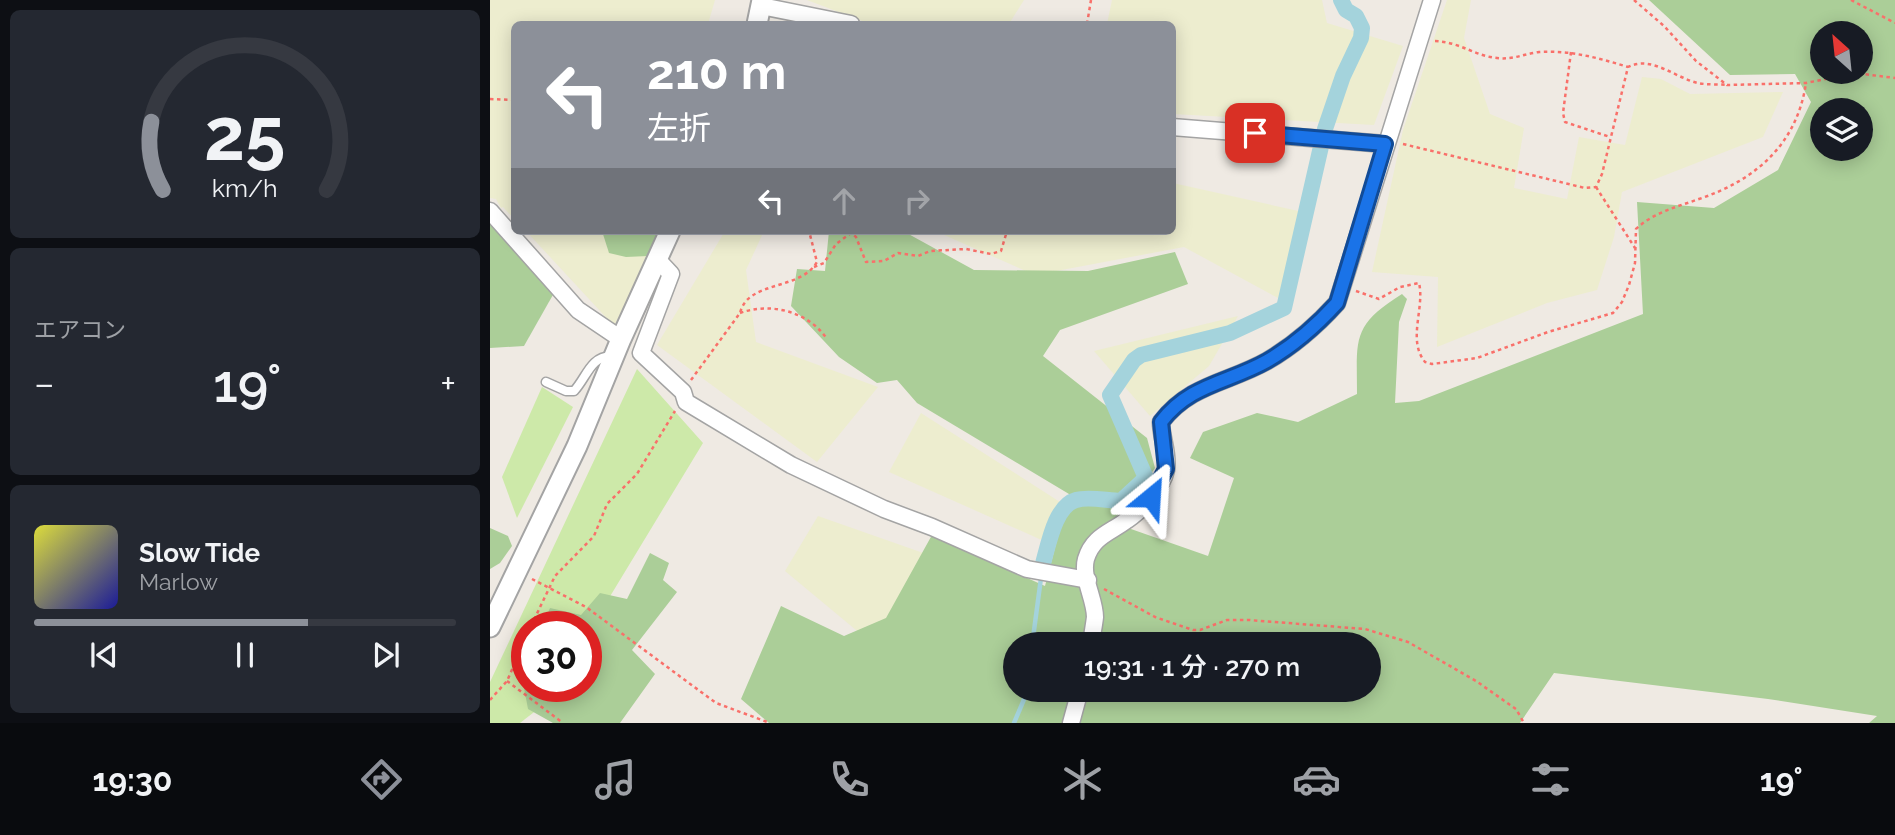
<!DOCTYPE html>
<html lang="ja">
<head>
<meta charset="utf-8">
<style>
	:root { --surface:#171b24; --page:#242831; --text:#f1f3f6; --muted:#9ea1a6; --line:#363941; --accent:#8c9099 }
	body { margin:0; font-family:Raleway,"Noto Sans JP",sans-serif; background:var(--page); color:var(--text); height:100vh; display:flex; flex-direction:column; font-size:26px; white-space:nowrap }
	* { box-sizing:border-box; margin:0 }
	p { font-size:23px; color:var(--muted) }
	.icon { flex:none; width:38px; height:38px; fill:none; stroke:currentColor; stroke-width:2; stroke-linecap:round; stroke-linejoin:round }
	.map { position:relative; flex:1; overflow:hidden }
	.drawer { display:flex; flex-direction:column; gap:10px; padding:10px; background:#0d0f14; width:490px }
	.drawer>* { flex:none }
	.top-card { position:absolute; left:21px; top:21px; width:665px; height:214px; border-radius:10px; box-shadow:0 4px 18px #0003; background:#8c9099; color:#fff; overflow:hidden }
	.needle { width:46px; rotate:333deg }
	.fabs { position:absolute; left:1320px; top:21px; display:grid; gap:14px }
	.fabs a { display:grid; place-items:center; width:63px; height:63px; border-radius:50%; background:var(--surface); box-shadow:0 4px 18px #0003; font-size:35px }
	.speed { position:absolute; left:21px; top:611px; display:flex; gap:14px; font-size:35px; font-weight:700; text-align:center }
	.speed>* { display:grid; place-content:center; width:91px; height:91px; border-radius:50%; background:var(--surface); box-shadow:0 4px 18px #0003; line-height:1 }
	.speed .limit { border:10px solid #d22; background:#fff; color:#111 }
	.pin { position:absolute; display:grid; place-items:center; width:60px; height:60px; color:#fff; margin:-30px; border-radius:14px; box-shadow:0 4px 10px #0006 }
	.me { position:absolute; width:77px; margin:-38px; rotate:27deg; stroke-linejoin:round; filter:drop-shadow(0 0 5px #0008) }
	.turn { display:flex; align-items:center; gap:24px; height:147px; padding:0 21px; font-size:32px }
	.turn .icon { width:91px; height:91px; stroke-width:2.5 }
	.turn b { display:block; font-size:49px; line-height:60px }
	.lanes { display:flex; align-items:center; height:66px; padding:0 21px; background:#0003; justify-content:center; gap:35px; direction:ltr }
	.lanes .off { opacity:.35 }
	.big { font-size:52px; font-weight:600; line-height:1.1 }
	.drawer .tile { flex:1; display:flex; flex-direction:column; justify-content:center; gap:10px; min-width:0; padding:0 24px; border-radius:10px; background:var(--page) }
	.drawer .dial { align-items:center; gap:0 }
	.dial svg { height:182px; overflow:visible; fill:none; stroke:var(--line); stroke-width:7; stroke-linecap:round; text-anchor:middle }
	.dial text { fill:var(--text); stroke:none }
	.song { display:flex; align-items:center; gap:21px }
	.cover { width:84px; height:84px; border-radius:10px; background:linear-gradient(135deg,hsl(60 70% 55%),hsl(240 70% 35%)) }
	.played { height:7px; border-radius:4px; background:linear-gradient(90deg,var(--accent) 65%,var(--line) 65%) }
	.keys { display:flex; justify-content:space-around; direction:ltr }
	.heat { display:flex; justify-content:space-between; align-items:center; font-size:38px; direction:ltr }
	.trip { position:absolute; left:513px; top:632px; width:378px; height:70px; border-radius:35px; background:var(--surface); box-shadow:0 4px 18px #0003; font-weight:600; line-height:70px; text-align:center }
	.dock { display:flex; height:112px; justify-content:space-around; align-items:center; background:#090b0e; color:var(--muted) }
	.dock .icon { width:49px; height:49px }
	.dock .current { color:var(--accent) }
	.dock b { font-size:32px; color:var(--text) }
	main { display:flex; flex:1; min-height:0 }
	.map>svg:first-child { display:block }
</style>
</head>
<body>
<main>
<section class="drawer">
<div class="tile dial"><svg viewBox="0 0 100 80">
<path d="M14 69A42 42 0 1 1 86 69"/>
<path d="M14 69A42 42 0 0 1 9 39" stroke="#8c9099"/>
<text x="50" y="56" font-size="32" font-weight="700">25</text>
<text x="50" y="72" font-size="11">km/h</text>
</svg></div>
<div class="tile"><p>エアコン</p>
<div class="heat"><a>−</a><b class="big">19°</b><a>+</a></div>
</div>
<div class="tile">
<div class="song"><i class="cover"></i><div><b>Slow Tide</b><p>Marlow</p></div></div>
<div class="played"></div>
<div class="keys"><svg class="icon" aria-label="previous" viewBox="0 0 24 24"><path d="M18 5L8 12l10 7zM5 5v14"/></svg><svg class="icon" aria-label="pause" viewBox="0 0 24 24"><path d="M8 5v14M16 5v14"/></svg><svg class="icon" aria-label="next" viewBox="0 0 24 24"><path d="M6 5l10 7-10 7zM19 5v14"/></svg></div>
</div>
</section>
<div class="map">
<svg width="1405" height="723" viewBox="0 0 1405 723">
	<rect width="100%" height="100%" fill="#efeae3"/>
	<g fill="#ededcf">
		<path d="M0 0H225L218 24H24V219L13 207 11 208 6 199 0 198Z"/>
		<path d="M317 0H534L519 24H380Z"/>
		<path d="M622 0H832L837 23 913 46 884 125 683 114 682 24H617Z"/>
		<path d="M957 0H981L974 38 1000 114 1034 128 1024 188 1077 199 1089 137 1135 145 1152 77 1171 79 1200 94 1293 92 1273 137 1132 192 1124 237 1107 290 1057 303 947 347 948 277 882 272 913 130Z"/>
		<path d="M683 183 822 214 788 298 694 247 545 275 445 231H682Z"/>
		<path d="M36 231H173L131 323 128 318 124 326Z"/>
		<path d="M235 231H274L256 270 266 342 388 387 327 462 167 345Z"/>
		<path d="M748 316 719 366 660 416 604 351Z"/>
		<path d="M431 413 570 502 556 542 399 472Z"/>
		<path d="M328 516 439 555 411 623 372 635 295 571Z"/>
	</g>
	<g fill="#cde9a9">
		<path d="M147 369 213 443 96 636V626H37V686L57 702 30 723H0V682Z"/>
		<path d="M52 387 83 407 27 518 12 477Z"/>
	</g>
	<g fill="#abce98" fill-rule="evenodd">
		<path d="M1159 0H1405V723H1379L1387 716 1278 699 1064 673 1030 723H279L251 699 291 606 354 636 396 618 442 535 555 586 579 494 427 403 407 380 387 383 349 357 301 306 307 269 335 271 339 231H413L484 270 598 271 685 252 698 284 570 330 553 356 657 438 665 468 644 498 621 522 718 556 744 478 700 458 713 432 767 413 808 422 867 394C867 339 861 326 912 294L917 299 909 322 905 403 929 401 1153 314 1147 202 1224 208 1288 170 1321 102 1305 74 1240 75ZM1332 33H1370V72H1332ZM1332 110H1370V149H1332ZM525 644H878V690H525Z"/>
		<path d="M0 224 64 293 34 346 0 348Z"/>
		<path d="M112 231H169L158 256 136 257 119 253Z"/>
		<path d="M0 528 18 536 22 546 10 563 0 569Z"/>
		<path d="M160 553 179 563 173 580 187 592 142 650 165 674 130 723H63L38 709 32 677 37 661V686H96V626H52L60 608 91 615 110 593 137 599Z"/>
	</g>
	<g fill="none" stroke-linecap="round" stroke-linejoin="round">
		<g stroke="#a4d3dc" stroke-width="4.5">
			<path d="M545 644 543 638 551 578"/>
			<path d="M524 723 538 690"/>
		</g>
		<path stroke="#a4d3dc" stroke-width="16" d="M552 567C558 548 564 506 586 500 599 496 618 501 631 501L656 478 620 395 644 360 651 355 740 333 794 308 835 129 853 76 871 38 872 28 866 16 856 10 851 0"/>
		<g stroke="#a4a4a4" stroke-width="11">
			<path id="service" d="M56 382 76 391H84C97 377 100 357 121 356"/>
		</g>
		<g stroke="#a4a4a4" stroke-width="19">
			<g id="minor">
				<path d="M271 6 361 24"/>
				<path d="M682 127 895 144"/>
				<path d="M0 211 88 310 131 339"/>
				<path d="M167 259 181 274 151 353 193 392 196 402 301 465 394 509 442 527 537 569 598 580"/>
				<path d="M601 644C602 635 604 626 605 617 605 599 591 577 596 559 603 536 620 533 637 520 652 510 672 488 676 470 679 454 671 438 671 422 700 384 738 383 777 361 803 346 827 325 847 303L942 0"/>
				<path d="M581 723 590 690"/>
			</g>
		</g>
		<g stroke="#a4a4a4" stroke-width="23">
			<g id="tertiary">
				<path d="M267 24 272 0"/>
				<path d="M0 627 87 446 131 339 180 231"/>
			</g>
		</g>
		<g stroke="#f9706a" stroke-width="2.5" stroke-dasharray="3.5 3.5" stroke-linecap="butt">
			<path d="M1144 0 1174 26 1206 61 1237 85 1316 83 1365 73 1405 78"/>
			<path d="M1361 0 1405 23"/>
			<path d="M597 24 601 0"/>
			<path d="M945 41C970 42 985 56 1007 58 1022 60 1034 54 1049 52 1080 50 1109 58 1138 67"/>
			<path d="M1081 52 1073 113 1075 122 1120 137"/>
			<path d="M0 99 24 100"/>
			<path d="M913 144 1095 188 1106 187 1112 174 1138 67C1162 55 1185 78 1208 83 1217 85 1228 84 1237 85"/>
			<path d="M1106 187 1145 248"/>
			<path d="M324 267 334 263 346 244 361 233 366 237 376 262 394 261 408 253 428 256 440 251 476 249 501 254 511 251 517 231"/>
			<path d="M866 291 889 299 910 287 929 283C935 308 917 340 935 362L942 364 987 358 1058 332 1123 313 1132 302 1139 285 1145 263 1146 229C1164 212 1187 207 1209 199 1266 180 1307 144 1316 83"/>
			<path d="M250 313C280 302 318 311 337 339"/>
			<path d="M201 380 250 313C258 280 310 291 327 262L319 231"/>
			<path d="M42 579 96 607 226 703 280 723"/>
			<path d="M614 589 665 617 703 630H710L737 620H759L875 629 918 642 986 681 1026 709 1034 723"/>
			<path d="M41 626 65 576 104 536 117 504 147 474 185 411"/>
			<path d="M17 681 73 723"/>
			<path d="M0 700 17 681 37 636"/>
		</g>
		<use href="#service" stroke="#fff" stroke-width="8"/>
		<use href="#minor" stroke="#fff" stroke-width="16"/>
		<use href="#tertiary" stroke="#fff" stroke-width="19"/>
	</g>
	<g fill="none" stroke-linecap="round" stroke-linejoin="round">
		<g stroke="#114b97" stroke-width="18">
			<path id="route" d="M661 497 676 469 671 422C700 384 738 383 777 361 803 346 827 325 847 303L895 144 765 133"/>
		</g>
		<use href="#route" stroke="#1a73e8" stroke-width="12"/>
	</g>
</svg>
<div class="fabs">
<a><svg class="needle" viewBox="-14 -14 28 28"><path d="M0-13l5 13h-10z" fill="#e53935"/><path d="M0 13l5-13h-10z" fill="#9ea1a6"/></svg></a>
<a><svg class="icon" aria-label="layers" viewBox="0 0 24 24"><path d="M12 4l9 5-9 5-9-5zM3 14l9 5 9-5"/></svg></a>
</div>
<div class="speed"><div class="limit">30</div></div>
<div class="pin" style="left:765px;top:133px;background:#d93025"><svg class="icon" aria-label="arrive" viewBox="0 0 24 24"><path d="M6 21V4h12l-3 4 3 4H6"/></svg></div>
<svg class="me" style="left:661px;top:497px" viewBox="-20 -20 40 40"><path d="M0-17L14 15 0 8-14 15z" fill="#1a73e8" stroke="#fff" stroke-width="4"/></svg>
<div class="trip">19:31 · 1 分 · 270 m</div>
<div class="top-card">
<div class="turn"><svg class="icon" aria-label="left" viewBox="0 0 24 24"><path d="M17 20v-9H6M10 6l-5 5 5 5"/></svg><div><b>210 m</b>左折</div></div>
<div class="lanes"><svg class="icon" aria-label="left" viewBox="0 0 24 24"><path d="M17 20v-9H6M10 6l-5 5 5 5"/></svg><svg class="icon off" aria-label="ahead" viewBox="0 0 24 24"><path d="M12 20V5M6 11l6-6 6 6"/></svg><svg class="icon off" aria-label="right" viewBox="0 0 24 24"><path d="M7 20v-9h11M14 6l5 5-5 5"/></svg></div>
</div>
</div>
</main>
<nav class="dock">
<b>19:30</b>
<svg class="icon current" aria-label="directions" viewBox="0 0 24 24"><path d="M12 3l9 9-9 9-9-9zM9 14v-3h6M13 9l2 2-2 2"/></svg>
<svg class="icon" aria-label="music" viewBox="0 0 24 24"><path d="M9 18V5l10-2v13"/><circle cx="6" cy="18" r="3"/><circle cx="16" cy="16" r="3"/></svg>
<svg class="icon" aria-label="phone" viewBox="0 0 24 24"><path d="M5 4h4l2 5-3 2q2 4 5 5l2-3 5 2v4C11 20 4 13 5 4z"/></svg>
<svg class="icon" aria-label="climate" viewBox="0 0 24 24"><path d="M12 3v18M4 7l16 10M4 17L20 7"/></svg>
<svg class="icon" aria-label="car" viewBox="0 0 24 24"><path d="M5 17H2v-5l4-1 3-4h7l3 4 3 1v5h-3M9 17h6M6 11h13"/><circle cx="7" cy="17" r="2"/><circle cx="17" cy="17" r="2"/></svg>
<svg class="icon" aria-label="filters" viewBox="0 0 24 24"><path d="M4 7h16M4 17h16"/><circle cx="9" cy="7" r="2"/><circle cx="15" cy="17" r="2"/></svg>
<b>19°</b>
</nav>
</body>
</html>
